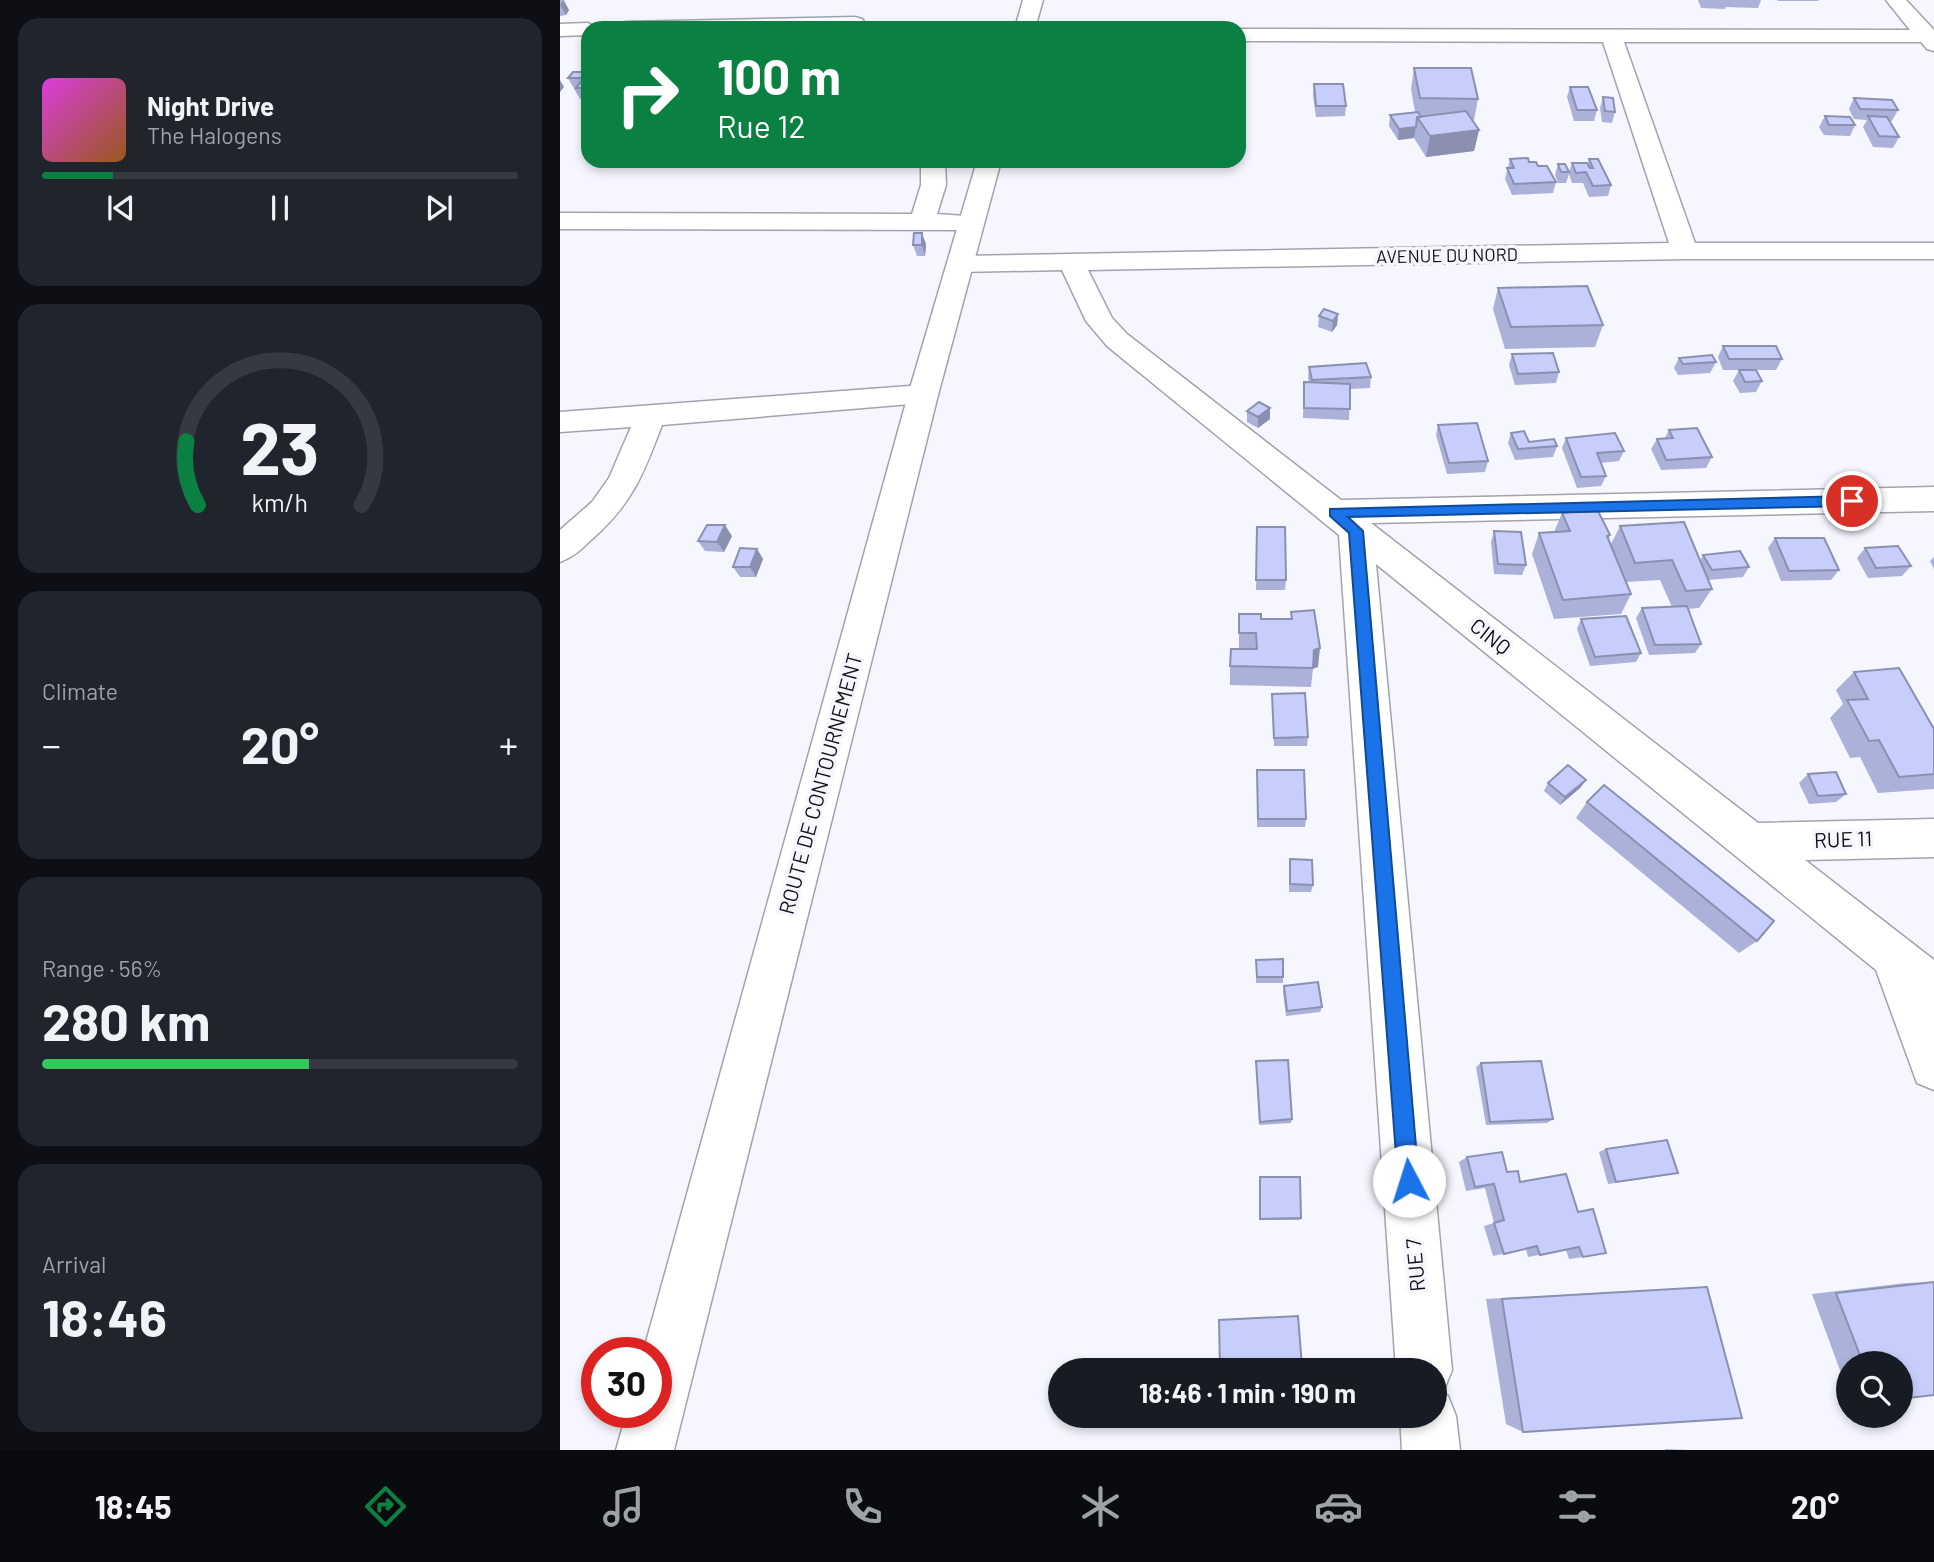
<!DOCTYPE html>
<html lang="en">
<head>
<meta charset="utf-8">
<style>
	:root { --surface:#171b24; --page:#20242c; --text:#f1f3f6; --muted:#9ea1a6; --line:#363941; --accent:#0b8043 }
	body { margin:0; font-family:Barlow,sans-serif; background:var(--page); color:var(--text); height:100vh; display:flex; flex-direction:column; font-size:26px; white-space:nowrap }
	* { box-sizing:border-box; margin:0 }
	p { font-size:23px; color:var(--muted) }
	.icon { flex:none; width:38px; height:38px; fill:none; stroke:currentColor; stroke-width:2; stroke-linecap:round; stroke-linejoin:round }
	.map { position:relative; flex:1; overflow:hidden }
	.details { display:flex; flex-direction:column; gap:18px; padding:18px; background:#0d0f14; width:560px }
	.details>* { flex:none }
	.top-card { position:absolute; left:21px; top:21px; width:665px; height:147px; border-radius:21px; box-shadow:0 4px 10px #0003; background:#0b8043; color:#fff; overflow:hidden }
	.tools { position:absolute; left:1276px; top:1351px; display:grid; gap:14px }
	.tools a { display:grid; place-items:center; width:77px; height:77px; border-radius:50%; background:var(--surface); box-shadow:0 4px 10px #0003; font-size:35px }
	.speed { position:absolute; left:21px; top:1337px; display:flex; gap:14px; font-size:35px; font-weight:700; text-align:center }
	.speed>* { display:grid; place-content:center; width:91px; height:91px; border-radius:50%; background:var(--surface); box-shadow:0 4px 10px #0003; line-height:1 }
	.speed .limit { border:10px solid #d22; background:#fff; color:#111 }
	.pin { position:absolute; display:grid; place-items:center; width:60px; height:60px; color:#fff; margin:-30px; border:4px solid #fff; border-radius:50%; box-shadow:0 2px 7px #0007 }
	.me { position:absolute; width:77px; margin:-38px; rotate:355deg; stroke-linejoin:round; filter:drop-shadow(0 0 5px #0008) }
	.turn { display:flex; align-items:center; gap:24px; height:147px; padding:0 21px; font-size:32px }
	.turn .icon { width:91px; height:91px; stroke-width:2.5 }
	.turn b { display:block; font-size:49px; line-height:60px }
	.big { font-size:52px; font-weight:700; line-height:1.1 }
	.details .card { flex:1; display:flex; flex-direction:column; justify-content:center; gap:10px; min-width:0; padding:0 24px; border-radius:21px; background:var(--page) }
	.details .dial { align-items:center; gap:0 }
	.dial svg { height:182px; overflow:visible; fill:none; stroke:var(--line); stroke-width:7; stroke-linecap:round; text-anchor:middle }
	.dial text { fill:var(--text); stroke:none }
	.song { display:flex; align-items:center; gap:21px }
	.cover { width:84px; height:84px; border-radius:10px; background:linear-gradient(135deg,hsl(300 70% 55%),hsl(30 70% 35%)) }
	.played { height:7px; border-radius:4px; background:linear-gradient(90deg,var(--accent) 15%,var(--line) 15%) }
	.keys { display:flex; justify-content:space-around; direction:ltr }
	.heat { display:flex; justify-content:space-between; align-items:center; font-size:38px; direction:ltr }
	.charge { height:10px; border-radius:5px; background:linear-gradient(90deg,#34c759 56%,var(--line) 0) }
	.trip { position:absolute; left:488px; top:1358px; width:399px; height:70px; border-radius:35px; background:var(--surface); box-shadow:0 4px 10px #0003; font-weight:700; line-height:70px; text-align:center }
	.tab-bar { display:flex; height:112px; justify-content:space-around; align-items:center; background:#090b0e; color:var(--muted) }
	.tab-bar .icon { width:49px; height:49px }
	.tab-bar .on { color:var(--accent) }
	.tab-bar b { font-size:32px; color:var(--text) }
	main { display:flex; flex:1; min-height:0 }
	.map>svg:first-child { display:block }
</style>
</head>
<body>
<main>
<section class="details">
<div class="card">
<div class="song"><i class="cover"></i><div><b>Night Drive</b><p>The Halogens</p></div></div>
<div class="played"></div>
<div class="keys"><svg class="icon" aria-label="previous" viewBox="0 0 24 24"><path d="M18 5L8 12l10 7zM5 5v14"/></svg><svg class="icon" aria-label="pause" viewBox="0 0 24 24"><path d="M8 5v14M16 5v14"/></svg><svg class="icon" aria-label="next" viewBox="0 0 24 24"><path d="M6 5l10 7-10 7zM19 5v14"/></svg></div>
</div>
<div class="card dial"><svg viewBox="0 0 100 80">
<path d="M14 69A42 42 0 1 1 86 69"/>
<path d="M14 69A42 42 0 0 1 9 41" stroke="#0b8043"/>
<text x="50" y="56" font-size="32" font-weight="700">23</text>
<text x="50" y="72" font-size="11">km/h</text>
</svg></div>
<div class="card"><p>Climate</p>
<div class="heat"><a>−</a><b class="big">20°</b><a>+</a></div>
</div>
<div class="card"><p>Range · 56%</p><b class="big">280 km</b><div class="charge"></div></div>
<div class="card"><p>Arrival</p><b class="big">18:46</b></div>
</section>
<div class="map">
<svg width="1374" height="1450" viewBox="0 0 1374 1450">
	<rect width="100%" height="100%" fill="#f5f6fe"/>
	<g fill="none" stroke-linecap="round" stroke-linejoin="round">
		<g stroke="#a2a3ad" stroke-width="3">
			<g id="street">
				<path d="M1326 0H1346L1374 30V51L1367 49 1361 42H1064L1135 243H1374V259H1125L528 270 552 318 567 334 781 500 1374 487V511L811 523 1198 823 1374 819V857L1245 860 1374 960V1090L1357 1083 1316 970 816 564 892 1370 884 1390 878 1392 888 1396 896 1416 900 1450H842L840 1416H875V1370H836L779 535 547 346 526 321 502 270 400 272 391 270 387 264 391 258 400 256 1109 243 1043 42 679 41V29L1350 30Z"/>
				<path d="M295 17 302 19 305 23 302 27 56 28 59 24 66 22Z"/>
				<path d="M28 23 37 28H28V35L0 36V24Z"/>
				<path d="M361 161H385L386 185 377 214 420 217 424 222 420 227 411 230 0 229V213L352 214 361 185Z"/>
				<path d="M363 385 374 388 378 395 374 402 102 425C83 475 73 503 31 540 21 550 13 557 0 562V530L32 502 49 478 71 427 0 432V412Z"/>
			</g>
		</g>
		<g stroke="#a2a3ad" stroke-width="3">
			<g id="secondary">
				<path d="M463 0H483L475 28H455Z"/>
				<path d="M417 161H441L378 395 114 1450H56L67 1412H96V1353H83L348 395Z"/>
			</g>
		</g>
		<use href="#street" fill="#fff" fill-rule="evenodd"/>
		<use href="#secondary" fill="#fff" fill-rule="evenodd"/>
	</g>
	<g fill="#abb1d9">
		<path d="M0 0H4L9 10 6 15 0 16Z"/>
		<path d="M1138 0H1201L1198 8 1166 7 1165 9 1141 8Z"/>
		<path d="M1217 0H1259L1258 1H1218Z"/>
		<path d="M854 68 918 99 914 120H912L919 130 914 151 866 157 854 138 838 140 829 126 830 115 855 112 851 89Z"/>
		<path d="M28 72V109H27L22 99H20L8 78Z"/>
		<path d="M754 84 786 106 785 116 756 117 753 95Z"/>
		<path d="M1010 87 1037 110 1034 121H1014L1007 97Z"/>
		<path d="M1043 97 1055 112 1052 123 1042 122 1040 108Z"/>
		<path d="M1294 98 1338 110 1332 121H1329L1339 137 1333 148 1313 147 1303 127 1307 120 1294 119 1289 109Z"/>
		<path d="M1265 116 1295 125 1290 136 1264 135 1259 127Z"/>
		<path d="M950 159 969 162 978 166 996 182 993 193 952 195 945 179Z"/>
		<path d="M1029 159 1051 185 1048 196 1029 197 1023 183H1012L1009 174 1006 183H998L995 175 998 164 1009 172 1012 163H1028Z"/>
		<path d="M366 244 365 256H357L353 245Z"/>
		<path d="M938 288 1043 325 1035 347 945 349 933 309Z"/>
		<path d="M778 314 777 325 772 332 758 327 759 316Z"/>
		<path d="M1163 346 1222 359 1216 370H1196L1202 381 1196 392 1180 393 1173 381 1179 370H1188H1163L1158 357Z"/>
		<path d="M952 354 999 372 996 383 955 385 949 365Z"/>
		<path d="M1119 358 1156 362 1150 373 1118 375 1114 368Z"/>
		<path d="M749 367 811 377 810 388 790 389 789 420 743 418 744 382 749 383 748 378Z"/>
		<path d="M710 408V419L698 428 687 422V411Z"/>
		<path d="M878 425 928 461 925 472 887 474 876 435Z"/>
		<path d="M1109 430 1152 457 1146 468 1101 470 1091 449 1097 439 1105 438Z"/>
		<path d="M951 433 969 442 997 446 993 457 955 460 948 443Z"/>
		<path d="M1006 438 1064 451 1059 461 1041 463 1046 476 1041 486 1017 488 1002 448Z"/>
		<path d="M1002 513 1050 535 1049 539 1051 544 1060 526 1140 561 1143 555 1189 567 1183 577 1148 580 1152 589 1139 608 1128 609 1141 644 1135 653 1089 655 1076 618 1082 608 1112 607 1100 580 1066 582 1071 594 1061 614 994 619 972 554 979 533 994 532Z"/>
		<path d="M697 527 726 580 725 590H696Z"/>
		<path d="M934 531 966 565 962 575 934 574 931 542Z"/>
		<path d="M172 536 164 552 145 551 138 541Z"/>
		<path d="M1215 538 1279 570 1271 580 1221 581 1208 548Z"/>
		<path d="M1305 548 1351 566 1342 576 1308 578 1297 558Z"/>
		<path d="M197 549 203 559 196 577H180L173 567Z"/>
		<path d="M1374 557V569L1370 561Z"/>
		<path d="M731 612 758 667 753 668 751 687 670 685V666L679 649V614L701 619H731Z"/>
		<path d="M1021 619 1081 653 1076 662 1030 666 1017 629Z"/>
		<path d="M1294 672 1374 729V789L1318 793 1300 757 1290 758 1270 718 1283 704 1276 690Z"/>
		<path d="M712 694 748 737 747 746H714Z"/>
		<path d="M697 770 746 819 745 827H697Z"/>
		<path d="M1248 774 1286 794 1276 802 1249 804 1239 783Z"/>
		<path d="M1026 780 1020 788 1000 805 984 791 988 783Z"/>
		<path d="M1027 802 1197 941 1179 953 1016 818Z"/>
		<path d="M730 859 753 885 751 892H729Z"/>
		<path d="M696 960 723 977V983H696Z"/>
		<path d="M724 986 762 1007 760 1012 726 1016 723 992Z"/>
		<path d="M921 1063 993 1119 987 1123 926 1125 916 1067Z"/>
		<path d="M696 1065 732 1119 731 1123 699 1125Z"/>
		<path d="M1046 1149 1118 1173 1110 1175 1048 1184 1039 1152Z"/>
		<path d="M907 1157 947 1172 960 1182 1006 1174 1023 1257 1009 1259 1006 1250 968 1257 966 1249 933 1256 924 1226 934 1223 925 1188 906 1191 899 1162Z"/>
		<path d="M700 1177 741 1218 740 1220H700Z"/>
		<path d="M1374 1282 1340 1363H1288V1392L1252 1294 1346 1283Z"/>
		<path d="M1147 1287 963 1432 946 1424 926 1299Z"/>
		<path d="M1105 1449 1131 1450H1105Z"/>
	</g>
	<g fill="#8b90b0">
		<path d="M3 0 9 10 6 15 0 5Z"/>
		<path d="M0 80 4 87 0 92Z"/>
		<path d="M856 127 854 138 838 140 839 129Z"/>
		<path d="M919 130 914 151 866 157 870 136Z"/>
		<path d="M362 233 366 244 365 256 362 245Z"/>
		<path d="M778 314 777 325 772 332 773 321Z"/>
		<path d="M710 408V419L698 428V417Z"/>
		<path d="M165 525 172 536 164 552 157 542Z"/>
		<path d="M197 549 203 559 196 577 190 567Z"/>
		<path d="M760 648 758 667 752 669 754 650Z"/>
		<path d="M1026 780 1020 788 1000 805 1005 797Z"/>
	</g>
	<g fill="#c7cefc" stroke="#8b90b0" stroke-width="2">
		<path d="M854 68H911L918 99 860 98Z"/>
		<path d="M13 72H28V88H16L24 78H8Z"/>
		<path d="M754 84H783L786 106H756Z"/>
		<path d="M1010 87H1028L1037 110H1017Z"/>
		<path d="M1043 97 1053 98 1055 112 1045 111Z"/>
		<path d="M1294 98 1332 100 1338 110 1300 109Z"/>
		<path d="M906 111 919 130 870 136 857 117Z"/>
		<path d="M858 112 861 117H857L856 127 839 129 830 115Z"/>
		<path d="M1265 116 1290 117 1295 125H1269Z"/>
		<path d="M1308 116 1327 117 1339 137 1319 136Z"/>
		<path d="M968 158 969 162H976L978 166H987L996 182 954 184 947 168H954L950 159Z"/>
		<path d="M1029 159H1038L1051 185 1033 186 1026 172 1016 173 1012 163H1027L1030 168H1033Z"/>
		<path d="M998 164H1005L1009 172H1001Z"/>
		<path d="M354 233H362V245H353Z"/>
		<path d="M1027 286 1043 325 951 327 938 288Z"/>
		<path d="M764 309 778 314 773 321 759 316Z"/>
		<path d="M1163 346H1216L1222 359H1169Z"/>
		<path d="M993 353 999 372 958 374 952 354Z"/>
		<path d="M1152 355 1156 362 1123 364 1119 358Z"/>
		<path d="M806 363 811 377 752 380 749 367Z"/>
		<path d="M1179 370H1196L1202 381 1185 382Z"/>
		<path d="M744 382 790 384V409L744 408Z"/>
		<path d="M699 402 710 408 698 417 687 411Z"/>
		<path d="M917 423 928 461 889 463 878 425Z"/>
		<path d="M1137 428 1152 457 1106 460 1097 439 1113 438 1109 430Z"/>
		<path d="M964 431 969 442 994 439 997 446 958 449 951 433Z"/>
		<path d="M1055 433 1064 451 1037 453 1046 476 1021 477 1006 438Z"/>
		<path d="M1037 509 1050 535 1047 536 1071 594 1003 600 979 533 1010 531 1002 513Z"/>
		<path d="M1124 522 1152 589 1126 591 1112 560 1075 563 1060 526Z"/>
		<path d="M147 525H165L157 542 138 541Z"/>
		<path d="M697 527H725L726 580H696Z"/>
		<path d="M934 531 961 532 966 565 938 564Z"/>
		<path d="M1215 538H1264L1279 570 1229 571Z"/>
		<path d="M1338 546 1351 566 1316 568 1305 548Z"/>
		<path d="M180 548 197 549 190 567H173Z"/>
		<path d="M1180 551 1189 567 1152 570 1143 555Z"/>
		<path d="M1127 606 1141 644 1095 645 1082 608Z"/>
		<path d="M754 610 760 648 754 650 753 668 670 666 671 649H697L696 633H679V614H701V619H732L731 612Z"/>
		<path d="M1066 616 1081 653 1035 657 1021 619Z"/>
		<path d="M1339 668 1374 729V774L1339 777 1319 740 1309 741 1287 700 1308 699 1294 672Z"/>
		<path d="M745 693 748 737 714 738 712 694Z"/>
		<path d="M1008 765 1026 780 1005 797 988 783Z"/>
		<path d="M697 770H744L746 819H698Z"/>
		<path d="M1276 772 1286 794 1258 796 1248 774Z"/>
		<path d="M1044 785 1214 921 1197 941 1027 802Z"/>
		<path d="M730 859 752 860 753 885 730 884Z"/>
		<path d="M723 959V977H697L696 960Z"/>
		<path d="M758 982 762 1007 727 1011 724 986Z"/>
		<path d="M728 1060 732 1119 700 1122 696 1061Z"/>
		<path d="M981 1061 993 1119 930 1122 921 1063Z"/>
		<path d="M1107 1140 1118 1173 1056 1182 1046 1149Z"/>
		<path d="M942 1152 947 1172 958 1171 960 1182 1006 1174 1018 1212 1033 1209 1046 1253 1023 1257 1019 1247 980 1255 977 1246 944 1254 934 1223 944 1220 934 1184 915 1187 907 1157Z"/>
		<path d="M700 1177H740L741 1218 700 1219Z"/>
		<path d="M1374 1282V1395L1340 1399V1363H1303L1276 1293Z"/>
		<path d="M1147 1287 1182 1418 963 1432 942 1299Z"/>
		<path d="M738 1316 742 1366 660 1370 659 1320Z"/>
	</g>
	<path fill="#1a73e8" stroke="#114b97" stroke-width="2" d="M1292 496 1299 501 1292 506 788 517 803 531 859 1181 856 1188 849 1191 841 1188 838 1181 789 533 770 516V509Z"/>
	<g text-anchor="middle" stroke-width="7" stroke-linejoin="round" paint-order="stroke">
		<g font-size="18" fill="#101014" stroke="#f5f6fe">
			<text transform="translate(887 256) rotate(-1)" y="6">AVENUE DU NORD</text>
		</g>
		<g font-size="21" fill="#101014" stroke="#f5f6fe">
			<text transform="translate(930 637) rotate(38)" y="7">CINQ</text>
			<text transform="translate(261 784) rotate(-75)" y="7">ROUTE DE CONTOURNEMENT</text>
			<text transform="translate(1283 840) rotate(-2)" y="7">RUE 11</text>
			<text transform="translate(856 1265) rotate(-95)" y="7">RUE 7</text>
		</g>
	</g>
</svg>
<div class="tools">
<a><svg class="icon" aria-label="search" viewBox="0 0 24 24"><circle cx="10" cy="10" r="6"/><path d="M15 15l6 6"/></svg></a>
</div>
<div class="speed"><div class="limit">30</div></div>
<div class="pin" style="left:1292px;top:501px;background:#d93025"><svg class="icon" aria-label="arrive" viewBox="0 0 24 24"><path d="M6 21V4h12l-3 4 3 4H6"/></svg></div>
<svg class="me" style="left:849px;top:1181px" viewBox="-20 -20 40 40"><circle r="19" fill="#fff"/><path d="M0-13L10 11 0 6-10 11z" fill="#1a73e8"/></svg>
<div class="trip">18:46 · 1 min · 190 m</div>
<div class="top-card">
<div class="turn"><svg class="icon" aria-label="right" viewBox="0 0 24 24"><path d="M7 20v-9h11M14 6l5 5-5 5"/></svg><div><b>100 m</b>Rue 12</div></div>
</div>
</div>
</main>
<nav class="tab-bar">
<b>18:45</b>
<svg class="icon on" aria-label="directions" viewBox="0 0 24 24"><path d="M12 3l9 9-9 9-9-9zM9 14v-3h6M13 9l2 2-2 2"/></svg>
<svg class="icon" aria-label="music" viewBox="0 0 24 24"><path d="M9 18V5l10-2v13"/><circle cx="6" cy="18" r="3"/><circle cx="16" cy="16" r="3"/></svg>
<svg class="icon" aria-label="phone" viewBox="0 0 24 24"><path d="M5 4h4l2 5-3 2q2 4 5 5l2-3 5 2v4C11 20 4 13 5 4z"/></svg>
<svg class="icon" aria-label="climate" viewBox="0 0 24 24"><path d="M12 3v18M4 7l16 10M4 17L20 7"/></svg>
<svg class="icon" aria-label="car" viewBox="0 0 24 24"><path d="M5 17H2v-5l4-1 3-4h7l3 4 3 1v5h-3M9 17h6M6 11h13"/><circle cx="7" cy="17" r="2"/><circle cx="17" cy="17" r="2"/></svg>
<svg class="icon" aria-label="filters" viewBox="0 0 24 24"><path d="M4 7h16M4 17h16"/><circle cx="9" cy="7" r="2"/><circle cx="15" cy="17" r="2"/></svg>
<b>20°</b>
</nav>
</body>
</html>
